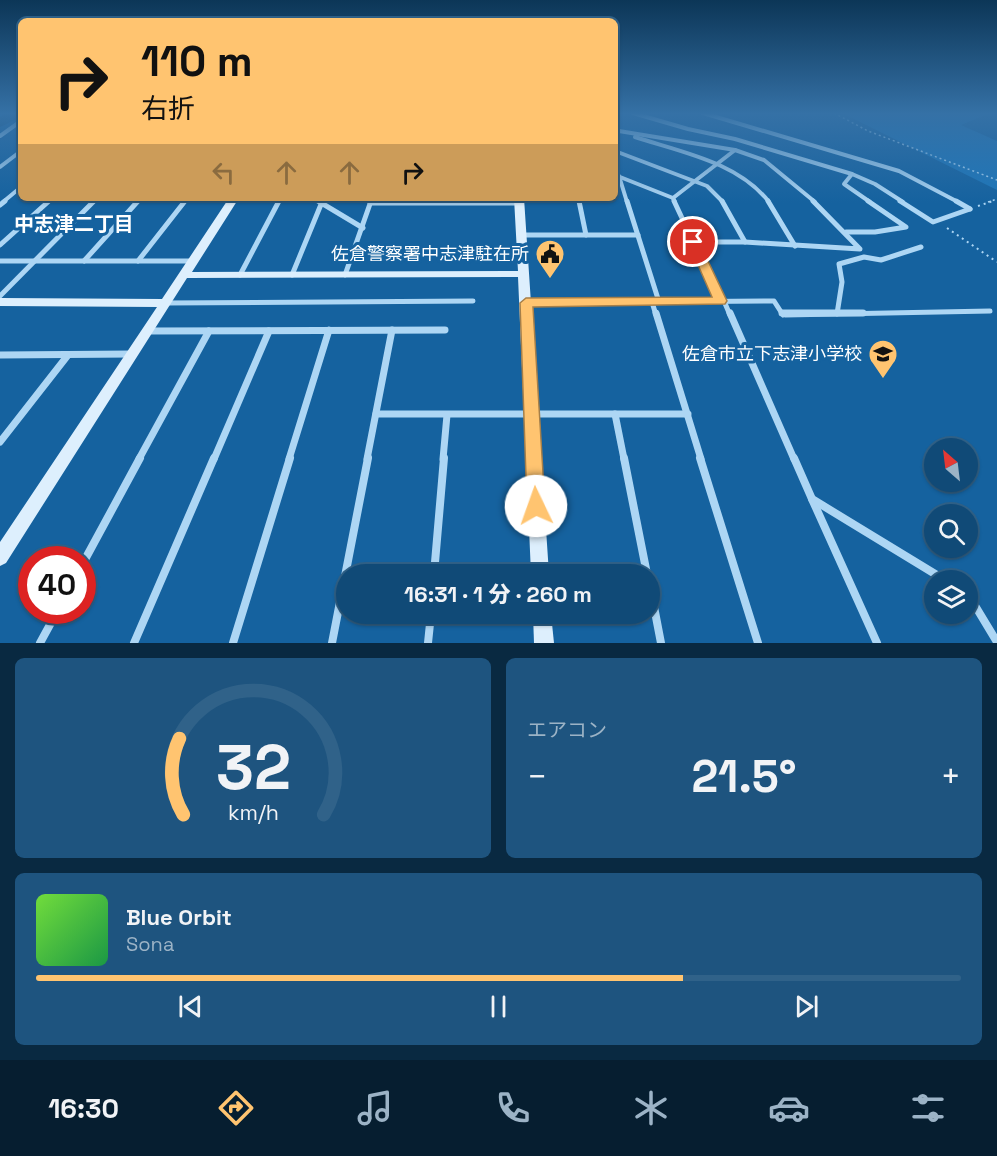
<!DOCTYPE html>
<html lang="ja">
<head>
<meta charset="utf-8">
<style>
	:root { --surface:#104a77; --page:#1e547f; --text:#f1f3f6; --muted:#9cb3c6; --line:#306289; --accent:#ffc470 }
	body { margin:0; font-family:"Space Grotesk","Noto Sans JP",sans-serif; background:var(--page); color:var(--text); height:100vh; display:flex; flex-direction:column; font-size:22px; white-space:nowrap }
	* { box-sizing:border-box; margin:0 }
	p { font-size:20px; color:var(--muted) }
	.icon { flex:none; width:33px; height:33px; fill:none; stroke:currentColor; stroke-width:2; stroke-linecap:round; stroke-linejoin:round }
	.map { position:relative; height:643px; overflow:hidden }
	.drawer { display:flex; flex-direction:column; gap:15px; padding:15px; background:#092941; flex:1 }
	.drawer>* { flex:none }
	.guide { position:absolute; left:18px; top:18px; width:600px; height:183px; border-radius:9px; box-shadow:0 2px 4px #0004,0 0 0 2px var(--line); background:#ffc470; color:#111; overflow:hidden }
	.needle { width:39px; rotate:332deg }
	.controls { position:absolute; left:924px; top:438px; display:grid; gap:12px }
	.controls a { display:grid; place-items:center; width:54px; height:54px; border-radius:50%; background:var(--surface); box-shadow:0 2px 4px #0004,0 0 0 2px var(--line); font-size:30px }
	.speed { position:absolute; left:18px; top:546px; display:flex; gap:12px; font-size:30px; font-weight:700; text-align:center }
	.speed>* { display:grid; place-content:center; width:78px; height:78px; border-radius:50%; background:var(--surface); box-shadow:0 2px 4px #0004,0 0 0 2px var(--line); line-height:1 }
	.speed .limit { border:9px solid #d22; background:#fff; color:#111 }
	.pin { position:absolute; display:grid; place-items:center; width:51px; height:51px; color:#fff; margin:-26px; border:3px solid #fff; border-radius:50%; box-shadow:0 2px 6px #0007 }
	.me { position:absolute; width:66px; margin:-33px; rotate:357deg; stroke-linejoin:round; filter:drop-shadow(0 0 4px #0008) }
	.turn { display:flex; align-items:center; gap:21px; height:126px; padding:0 24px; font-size:27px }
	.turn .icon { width:78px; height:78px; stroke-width:2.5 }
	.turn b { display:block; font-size:42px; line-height:51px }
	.lanes { display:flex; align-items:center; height:57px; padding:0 24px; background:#0003; justify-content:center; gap:30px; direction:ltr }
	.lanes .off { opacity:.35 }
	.big { font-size:45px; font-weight:800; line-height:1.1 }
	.drawer .tile { flex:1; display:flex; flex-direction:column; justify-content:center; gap:9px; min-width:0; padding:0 21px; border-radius:9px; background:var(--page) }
	.drawer .dial { align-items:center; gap:0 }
	.dial svg { height:156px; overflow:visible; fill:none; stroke:var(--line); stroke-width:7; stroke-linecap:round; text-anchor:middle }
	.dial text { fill:var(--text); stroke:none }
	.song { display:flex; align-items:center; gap:18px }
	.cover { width:72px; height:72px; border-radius:9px; background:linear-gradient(135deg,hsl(100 70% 55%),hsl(140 70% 35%)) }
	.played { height:6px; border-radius:3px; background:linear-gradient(90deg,var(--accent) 70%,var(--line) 70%) }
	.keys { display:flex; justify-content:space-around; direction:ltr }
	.heat { display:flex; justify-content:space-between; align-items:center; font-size:33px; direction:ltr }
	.drawer .tiles { flex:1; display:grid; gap:15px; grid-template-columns:1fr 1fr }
	.tile:last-child { grid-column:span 2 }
	.trip { position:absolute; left:336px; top:564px; width:324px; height:60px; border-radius:30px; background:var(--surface); box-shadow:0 2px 4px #0004,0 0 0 2px var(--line); font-weight:800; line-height:60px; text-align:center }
	.tabs { display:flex; height:96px; justify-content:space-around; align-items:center; background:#061e30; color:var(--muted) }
	.tabs .icon { width:42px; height:42px }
	.tabs .on { color:var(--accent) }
	.tabs b { font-size:27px; color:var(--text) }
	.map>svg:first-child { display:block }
</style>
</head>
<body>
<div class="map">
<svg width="997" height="643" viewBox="0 0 997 643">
	<rect width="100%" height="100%" fill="#15629f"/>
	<path fill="#1d76b9" d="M842 113H990L961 125 997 141V190Z"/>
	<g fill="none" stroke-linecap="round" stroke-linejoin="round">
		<path fill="#0d4a7c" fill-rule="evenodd" d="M6 113H21V117L0 127V117Z"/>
		<g stroke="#add6f4" stroke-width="1.5" stroke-dasharray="2 3" stroke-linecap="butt">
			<path d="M834 113 868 131 997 180"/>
			<path d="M988 202 997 199"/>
		</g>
		<g stroke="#add6f4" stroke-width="2" stroke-dasharray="2 4" stroke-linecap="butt">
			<path d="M978 206 993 201"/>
			<path d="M947 228 997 262"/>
		</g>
		<g stroke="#add6f4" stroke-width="4">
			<path d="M633 113 688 129 735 139 852 174 875 184 903 202"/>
			<path d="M703 113 899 171 958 202"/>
			<path d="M619 131 735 150 764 160 815 202"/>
			<path d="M0 136 21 121"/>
			<path d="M635 137C681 152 738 162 769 202"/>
			<path d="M615 151 707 186 723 202"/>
			<path d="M0 167 21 151"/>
			<path d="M852 174 844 184 870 202"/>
			<path d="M615 175 673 198 675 202"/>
			<path d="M619 176 627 202"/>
			<path d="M314 198 321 202"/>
			<path d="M578 198 579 202"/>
			<path d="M673 198 735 150"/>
			<path d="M3 202 21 187"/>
			<path d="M47 202 52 198"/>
			<path d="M93 202 97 198"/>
			<path d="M136 202 140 198"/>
			<path d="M184 202 187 198"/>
			<path d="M278 202 280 198"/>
			<path d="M371 202 372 198"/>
		</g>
		<g stroke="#add6f4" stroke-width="5">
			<path d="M318 201 363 228"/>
			<path d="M579 201 586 235"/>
			<path d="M627 201 659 302"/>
			<path d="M674 201 721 301"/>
			<path d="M722 201 745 242"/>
			<path d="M768 201 795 246"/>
			<path d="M900 201 933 222 970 209"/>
			<path d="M956 201 970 209"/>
			<path d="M370 203H520"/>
			<path d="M0 205 5 201"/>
			<path d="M846 232H875L906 227 868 201"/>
			<path d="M522 235H638"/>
			<path d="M693 242H745L860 249 813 201"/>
			<path d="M0 245 49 201"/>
			<path d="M0 261H193"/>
			<path d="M84 261 138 201"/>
			<path d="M138 261 185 201"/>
			<path d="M240 275 279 201"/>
			<path d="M292 275 322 202"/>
			<path d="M345 275 371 201"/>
			<path d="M0 296 94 201"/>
			<path d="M724 301 730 315"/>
			<path d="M652 302 656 315"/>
			<path d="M165 303 473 301"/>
			<path d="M526 303 774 301 783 315"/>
			<path d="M837 314 842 282 839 264 864 257 881 260 921 247"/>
			<path d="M785 315 990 311"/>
		</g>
		<g stroke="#add6f4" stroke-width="7">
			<path d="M656 313 701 459"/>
			<path d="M730 313 794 459"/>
			<path d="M782 313H863"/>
			<path d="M148 331 445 330"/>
			<path d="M0 355 132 354"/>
			<path d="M376 414H688"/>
			<path d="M615 414 624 459"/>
			<path d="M0 442 68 355"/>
			<path d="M139 459 209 331"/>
			<path d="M214 459 269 331"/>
			<path d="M289 459 329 330"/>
			<path d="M367 459 392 330"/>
			<path d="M443 459 447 415"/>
		</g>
		<g stroke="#add6f4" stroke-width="8">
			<path d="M624 458 647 574"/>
			<path d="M700 458 758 643"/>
			<path d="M794 458 812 499 945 580"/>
			<path d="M812 499 877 643"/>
			<path d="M82 565 140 458"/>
			<path d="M434 574 444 458"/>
			<path d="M650 586 661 643"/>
			<path d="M968 594 997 642"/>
			<path d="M40 643 58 610"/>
			<path d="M134 643 214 458"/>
			<path d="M233 643 290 458"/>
			<path d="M332 643 368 458"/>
			<path d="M428 643 431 614"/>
		</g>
		<g fill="#ddeffd" fill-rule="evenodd">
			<path d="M229 198H239L192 272 518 271 514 198H524L549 574H531L518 277 187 278 6 563 0 566V542L157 307 0 306V298L162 299Z"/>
			<path d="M533 614H551L554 643H534Z"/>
		</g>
	</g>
	<linearGradient id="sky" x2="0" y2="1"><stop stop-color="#0c3657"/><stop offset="0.56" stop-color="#3571a6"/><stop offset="1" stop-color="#3571a6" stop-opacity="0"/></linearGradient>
	<rect width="997" height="203" fill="url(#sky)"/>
	<path fill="#ffc470" stroke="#a67f49" stroke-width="1.5" d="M693 238 699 242 727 301 725 304 533 307 545 506 542 512 536 514 529 512 527 506 520 303 526 298 712 297 688 242Z"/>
	<defs>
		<g id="civic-pin" transform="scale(1.5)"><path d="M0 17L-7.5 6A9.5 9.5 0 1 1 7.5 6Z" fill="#ffc470" stroke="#15629f"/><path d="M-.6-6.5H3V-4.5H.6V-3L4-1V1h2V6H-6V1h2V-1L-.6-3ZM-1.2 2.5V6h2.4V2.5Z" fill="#111"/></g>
		<g id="school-pin" transform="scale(1.5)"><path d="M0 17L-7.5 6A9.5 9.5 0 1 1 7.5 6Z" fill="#ffc470" stroke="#15629f"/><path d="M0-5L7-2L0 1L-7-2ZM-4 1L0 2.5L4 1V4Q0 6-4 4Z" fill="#111"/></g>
	</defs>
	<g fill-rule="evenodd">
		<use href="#civic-pin" x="550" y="254"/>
		<use href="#school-pin" x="883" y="354"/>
	</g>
	<g text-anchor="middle" stroke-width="6" stroke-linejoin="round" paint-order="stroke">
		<g font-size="18" fill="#fff" stroke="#15629f" text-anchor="end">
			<text x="529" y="260">佐倉警察署中志津駐在所</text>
			<text x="862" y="360">佐倉市立下志津小学校</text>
		</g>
		<g font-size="20" font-weight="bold" fill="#fff" stroke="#15629f">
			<text x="74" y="231">中志津二丁目</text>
		</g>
	</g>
</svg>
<div class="controls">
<a><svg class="needle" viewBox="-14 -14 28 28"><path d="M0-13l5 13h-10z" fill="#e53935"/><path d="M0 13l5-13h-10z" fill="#9cb3c6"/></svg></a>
<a><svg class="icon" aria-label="search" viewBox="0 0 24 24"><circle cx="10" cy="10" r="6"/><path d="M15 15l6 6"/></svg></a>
<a><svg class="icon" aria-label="layers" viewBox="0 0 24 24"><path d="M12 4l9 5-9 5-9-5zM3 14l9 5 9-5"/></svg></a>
</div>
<div class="speed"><div class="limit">40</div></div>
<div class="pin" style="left:693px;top:242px;background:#d93025"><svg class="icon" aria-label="arrive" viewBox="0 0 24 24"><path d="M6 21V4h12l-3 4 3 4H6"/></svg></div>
<svg class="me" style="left:536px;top:506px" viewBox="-20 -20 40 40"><circle r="19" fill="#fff"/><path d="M0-13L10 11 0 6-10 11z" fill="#ffc470"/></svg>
<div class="trip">16:31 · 1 分 · 260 m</div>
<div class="guide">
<div class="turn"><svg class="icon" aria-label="right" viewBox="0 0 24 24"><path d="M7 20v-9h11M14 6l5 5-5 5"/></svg><div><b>110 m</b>右折</div></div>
<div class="lanes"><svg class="icon off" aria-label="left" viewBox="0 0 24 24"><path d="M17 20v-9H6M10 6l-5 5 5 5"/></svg><svg class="icon off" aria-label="ahead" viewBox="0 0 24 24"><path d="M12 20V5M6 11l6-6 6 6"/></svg><svg class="icon off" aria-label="ahead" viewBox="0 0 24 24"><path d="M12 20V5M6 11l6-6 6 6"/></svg><svg class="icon" aria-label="right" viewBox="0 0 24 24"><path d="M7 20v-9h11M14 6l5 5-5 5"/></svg></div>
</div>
</div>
<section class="drawer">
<div class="tiles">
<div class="tile dial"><svg viewBox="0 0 100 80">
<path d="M14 69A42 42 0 1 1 86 69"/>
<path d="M14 69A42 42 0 0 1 12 30" stroke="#ffc470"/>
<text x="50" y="56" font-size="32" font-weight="700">32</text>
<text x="50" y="72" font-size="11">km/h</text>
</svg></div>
<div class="tile"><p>エアコン</p>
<div class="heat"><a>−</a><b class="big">21.5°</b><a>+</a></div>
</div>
<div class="tile">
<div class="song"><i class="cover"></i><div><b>Blue Orbit</b><p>Sona</p></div></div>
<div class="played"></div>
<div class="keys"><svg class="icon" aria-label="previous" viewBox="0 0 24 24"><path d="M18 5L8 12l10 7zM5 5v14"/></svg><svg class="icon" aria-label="pause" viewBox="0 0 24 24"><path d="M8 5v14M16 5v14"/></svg><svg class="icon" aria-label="next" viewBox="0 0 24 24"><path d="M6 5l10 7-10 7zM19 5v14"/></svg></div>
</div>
</div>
</section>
<nav class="tabs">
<b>16:30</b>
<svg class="icon on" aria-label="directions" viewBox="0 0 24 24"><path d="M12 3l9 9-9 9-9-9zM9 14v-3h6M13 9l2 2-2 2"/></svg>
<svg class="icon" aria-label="music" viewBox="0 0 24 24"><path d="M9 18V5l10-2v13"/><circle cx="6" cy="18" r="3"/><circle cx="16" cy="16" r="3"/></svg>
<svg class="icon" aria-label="phone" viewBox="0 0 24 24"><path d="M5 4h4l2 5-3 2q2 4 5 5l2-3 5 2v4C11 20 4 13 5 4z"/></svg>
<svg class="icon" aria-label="climate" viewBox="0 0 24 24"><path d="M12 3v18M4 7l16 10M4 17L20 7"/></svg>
<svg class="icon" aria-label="car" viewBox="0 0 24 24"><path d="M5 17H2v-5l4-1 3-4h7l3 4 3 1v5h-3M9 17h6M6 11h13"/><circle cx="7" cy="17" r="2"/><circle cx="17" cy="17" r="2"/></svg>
<svg class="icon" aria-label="filters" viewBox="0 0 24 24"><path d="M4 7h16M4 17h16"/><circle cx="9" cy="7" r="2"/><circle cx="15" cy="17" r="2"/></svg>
</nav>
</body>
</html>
